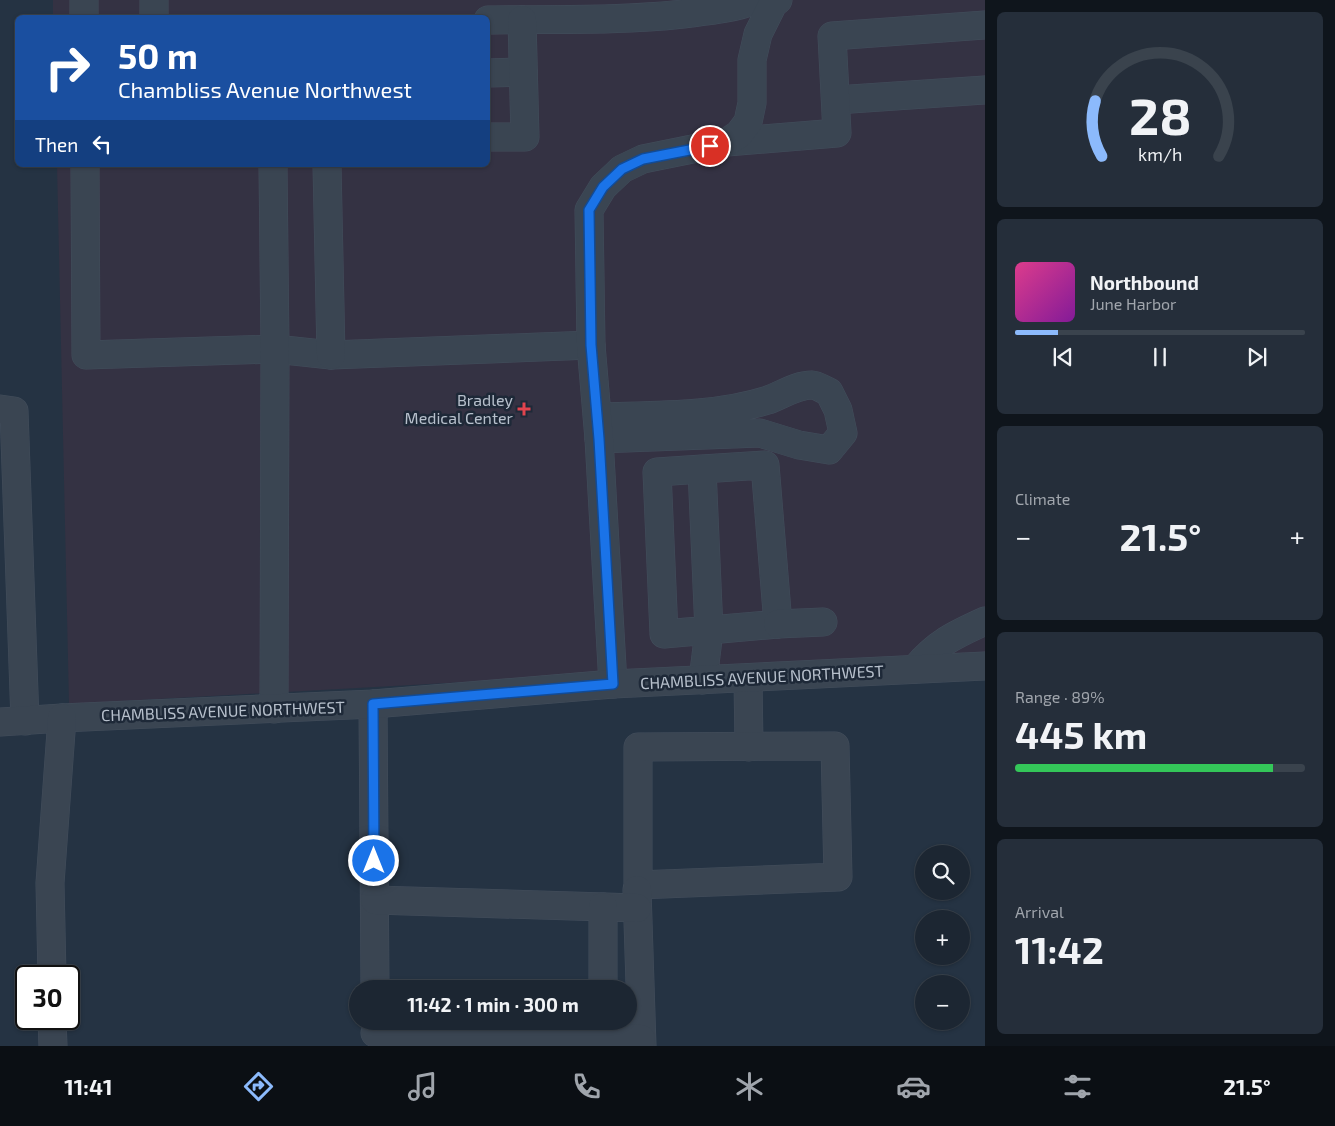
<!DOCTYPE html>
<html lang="en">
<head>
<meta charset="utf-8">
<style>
	:root { --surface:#1c2632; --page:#252e3a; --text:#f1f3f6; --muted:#a0a5ac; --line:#3a434d; --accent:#8cbafc }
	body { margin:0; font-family:"Exo 2",sans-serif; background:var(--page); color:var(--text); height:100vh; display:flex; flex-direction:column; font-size:19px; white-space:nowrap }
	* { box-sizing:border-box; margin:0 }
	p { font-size:16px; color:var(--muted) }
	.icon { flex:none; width:28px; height:28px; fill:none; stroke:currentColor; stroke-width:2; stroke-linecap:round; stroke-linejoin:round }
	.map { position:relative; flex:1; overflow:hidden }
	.details { display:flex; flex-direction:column; gap:12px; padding:12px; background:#0f151c; width:350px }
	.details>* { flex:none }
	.banner { position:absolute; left:15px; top:15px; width:475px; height:152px; border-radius:8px; box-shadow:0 1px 4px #0004,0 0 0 1px var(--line); background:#1a4fa0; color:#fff; overflow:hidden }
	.tools { position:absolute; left:915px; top:845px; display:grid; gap:10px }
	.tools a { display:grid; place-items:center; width:55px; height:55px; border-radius:50%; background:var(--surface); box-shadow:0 1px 4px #0004,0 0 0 1px var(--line); font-size:25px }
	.speed { position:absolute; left:15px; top:965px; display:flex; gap:10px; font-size:25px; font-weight:700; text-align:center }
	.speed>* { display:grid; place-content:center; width:65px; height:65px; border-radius:50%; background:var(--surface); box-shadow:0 1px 4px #0004,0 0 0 1px var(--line); line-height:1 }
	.speed .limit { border:2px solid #111; border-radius:8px; background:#fff; color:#111 }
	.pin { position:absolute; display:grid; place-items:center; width:42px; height:42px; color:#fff; margin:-21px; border:2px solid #fff; border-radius:50%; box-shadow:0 1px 5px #0007 }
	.me { position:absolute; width:55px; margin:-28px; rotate:0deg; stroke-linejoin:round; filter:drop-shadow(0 0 4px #0008) }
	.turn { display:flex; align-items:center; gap:18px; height:105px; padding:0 20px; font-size:22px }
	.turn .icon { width:65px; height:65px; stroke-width:2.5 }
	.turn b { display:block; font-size:35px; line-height:42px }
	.then { display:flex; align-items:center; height:48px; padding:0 20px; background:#0003; gap:10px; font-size:19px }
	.big { font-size:38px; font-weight:700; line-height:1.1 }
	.details .tile { flex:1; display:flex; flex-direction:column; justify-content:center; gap:8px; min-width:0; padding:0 18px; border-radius:8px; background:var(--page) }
	.details .dial { align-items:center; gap:0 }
	.dial svg { height:130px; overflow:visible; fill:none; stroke:var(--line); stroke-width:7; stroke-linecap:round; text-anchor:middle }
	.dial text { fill:var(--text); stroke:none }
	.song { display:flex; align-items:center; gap:15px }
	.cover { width:60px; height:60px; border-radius:8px; background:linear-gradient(135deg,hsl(330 70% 55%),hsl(290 70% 35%)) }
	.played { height:5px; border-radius:2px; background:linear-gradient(90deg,var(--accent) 15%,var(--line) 15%) }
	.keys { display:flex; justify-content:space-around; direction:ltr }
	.heat { display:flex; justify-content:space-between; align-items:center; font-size:28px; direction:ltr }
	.charge { height:8px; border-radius:4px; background:linear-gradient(90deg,#34c759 89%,var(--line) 0) }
	.trip { position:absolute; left:349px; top:980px; width:288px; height:50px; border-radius:25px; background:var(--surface); box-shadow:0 1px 4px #0004,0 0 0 1px var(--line); font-weight:700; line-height:50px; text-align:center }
	.tabs { display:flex; height:80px; justify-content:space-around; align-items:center; background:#0b0f14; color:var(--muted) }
	.tabs .icon { width:35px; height:35px }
	.tabs .active { color:var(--accent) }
	.tabs b { font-size:22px; color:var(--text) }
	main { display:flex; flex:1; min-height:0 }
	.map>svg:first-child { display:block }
</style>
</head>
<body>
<main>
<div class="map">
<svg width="985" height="1046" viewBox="0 0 985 1046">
	<rect width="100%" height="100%" fill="#253343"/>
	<path fill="#343243" d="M53 0H985V653L69 704 57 165H488V18H53Z"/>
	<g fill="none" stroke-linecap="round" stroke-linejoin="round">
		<g stroke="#434e5c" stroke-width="29">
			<g id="minor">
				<path d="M84 0V18"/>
				<path d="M154 0V18"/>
				<path d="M488 20C553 19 619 21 683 14 707 11 733 9 755 0"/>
				<path d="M488 73 523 72"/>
				<path d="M836 100 985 90"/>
				<path d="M488 137H525L522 20"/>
				<path d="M727 142 837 133 832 36 985 25"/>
				<path d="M85 165 86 355 275 349 331 355 591 345"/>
				<path d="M273 165 275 349 274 709"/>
				<path d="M327 165 331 355"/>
				<path d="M0 409 14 411 25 721"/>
				<path d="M598 417C654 415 714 417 768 400 782 395 796 385 812 385 817 385 824 390 829 392L838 410 843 433 829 450 799 445 760 433 599 439"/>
				<path d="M702 469 657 472 664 634 778 624 765 465 702 469 709 631 703 680"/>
				<path d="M778 624 823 622"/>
				<path d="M915 669C937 643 954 635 985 621"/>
				<path d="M748 678 749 747"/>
				<path d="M613 684 599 439 591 345 589 210 603 187 622 169 643 159 727 142 739 134 748 122 752 103V60L758 34 773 4 778 0"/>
				<path d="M373 704 375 989"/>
				<path d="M0 722 62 718 373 704 613 684 985 666"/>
				<path d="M835 746 838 877 638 885V747Z"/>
				<path d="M637 890 642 1046"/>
				<path d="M375 900 637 908"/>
				<path d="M603 907V989"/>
				<path d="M52 976 50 883 62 718"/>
				<path d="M52 1019 53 1046"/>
				<path d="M375 1033 641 1039"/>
			</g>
		</g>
		<use href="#minor" stroke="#3a4552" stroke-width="28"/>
	</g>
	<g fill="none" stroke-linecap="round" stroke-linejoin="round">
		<g stroke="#114b97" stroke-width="12">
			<path id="route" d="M374 861 373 704 613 684 599 439 591 345 589 210 603 187 622 169 643 159 710 146"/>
		</g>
		<use href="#route" stroke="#1a73e8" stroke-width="9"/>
	</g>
	<path fill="#e0444e" stroke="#1e2938" stroke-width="2" d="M521.5 401.5h5v5h5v5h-5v5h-5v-5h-5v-5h5z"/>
	<g text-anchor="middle" stroke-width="5" stroke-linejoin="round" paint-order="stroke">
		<g font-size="16" fill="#b7c0cc" stroke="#1e2938" text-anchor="end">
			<text x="513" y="406">Bradley<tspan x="513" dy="18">Medical Center</tspan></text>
		</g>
		<g font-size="16" fill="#b7c0cc" stroke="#1e2938">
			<text transform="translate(762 677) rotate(-3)" y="6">CHAMBLISS AVENUE NORTHWEST</text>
			<text transform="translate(223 711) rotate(-2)" y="6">CHAMBLISS AVENUE NORTHWEST</text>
		</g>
	</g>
</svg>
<div class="tools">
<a><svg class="icon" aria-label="search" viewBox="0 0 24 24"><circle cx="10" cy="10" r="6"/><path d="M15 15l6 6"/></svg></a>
<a>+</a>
<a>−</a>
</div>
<div class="speed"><div class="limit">30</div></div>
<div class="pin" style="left:710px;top:146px;background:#d93025"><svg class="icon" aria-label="arrive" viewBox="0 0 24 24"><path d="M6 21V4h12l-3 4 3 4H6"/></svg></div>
<svg class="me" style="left:374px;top:861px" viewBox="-20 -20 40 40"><circle r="17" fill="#1a73e8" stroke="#fff" stroke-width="3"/><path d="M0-11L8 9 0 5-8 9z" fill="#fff"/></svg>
<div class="trip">11:42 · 1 min · 300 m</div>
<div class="banner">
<div class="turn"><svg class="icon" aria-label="right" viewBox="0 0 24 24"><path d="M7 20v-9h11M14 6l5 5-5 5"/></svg><div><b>50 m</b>Chambliss Avenue Northwest</div></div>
<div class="then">Then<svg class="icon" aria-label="left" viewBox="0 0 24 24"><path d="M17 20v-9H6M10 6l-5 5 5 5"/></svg></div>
</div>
</div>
<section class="details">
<div class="tile dial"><svg viewBox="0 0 100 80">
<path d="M14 69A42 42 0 1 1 86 69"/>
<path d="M14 69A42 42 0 0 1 10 35" stroke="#8cbafc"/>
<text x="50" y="56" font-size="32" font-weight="700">28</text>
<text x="50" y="72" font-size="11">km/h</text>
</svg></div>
<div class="tile">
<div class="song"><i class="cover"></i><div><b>Northbound</b><p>June Harbor</p></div></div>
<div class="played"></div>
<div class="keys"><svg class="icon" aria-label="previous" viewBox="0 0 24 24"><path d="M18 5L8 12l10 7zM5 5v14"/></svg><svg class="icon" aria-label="pause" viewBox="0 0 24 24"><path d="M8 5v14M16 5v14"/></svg><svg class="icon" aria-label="next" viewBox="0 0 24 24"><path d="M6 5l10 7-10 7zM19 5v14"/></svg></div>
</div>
<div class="tile"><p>Climate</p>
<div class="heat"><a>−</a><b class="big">21.5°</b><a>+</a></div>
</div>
<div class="tile"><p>Range · 89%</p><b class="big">445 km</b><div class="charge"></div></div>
<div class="tile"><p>Arrival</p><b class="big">11:42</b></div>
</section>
</main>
<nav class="tabs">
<b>11:41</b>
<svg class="icon active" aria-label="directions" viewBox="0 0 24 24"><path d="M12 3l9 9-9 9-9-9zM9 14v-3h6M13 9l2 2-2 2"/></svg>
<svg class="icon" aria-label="music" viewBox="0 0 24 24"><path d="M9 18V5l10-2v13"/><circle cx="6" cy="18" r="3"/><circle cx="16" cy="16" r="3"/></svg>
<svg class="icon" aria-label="phone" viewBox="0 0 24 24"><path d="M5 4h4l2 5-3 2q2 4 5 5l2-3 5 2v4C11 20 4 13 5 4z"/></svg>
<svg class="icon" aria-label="climate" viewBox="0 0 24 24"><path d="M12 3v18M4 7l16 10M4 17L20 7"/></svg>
<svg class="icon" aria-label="car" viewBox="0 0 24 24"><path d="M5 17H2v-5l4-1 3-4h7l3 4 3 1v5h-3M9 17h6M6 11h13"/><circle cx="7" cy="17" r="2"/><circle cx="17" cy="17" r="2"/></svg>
<svg class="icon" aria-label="filters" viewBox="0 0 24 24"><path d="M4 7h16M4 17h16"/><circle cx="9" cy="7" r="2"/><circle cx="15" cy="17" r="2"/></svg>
<b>21.5°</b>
</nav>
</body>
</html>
